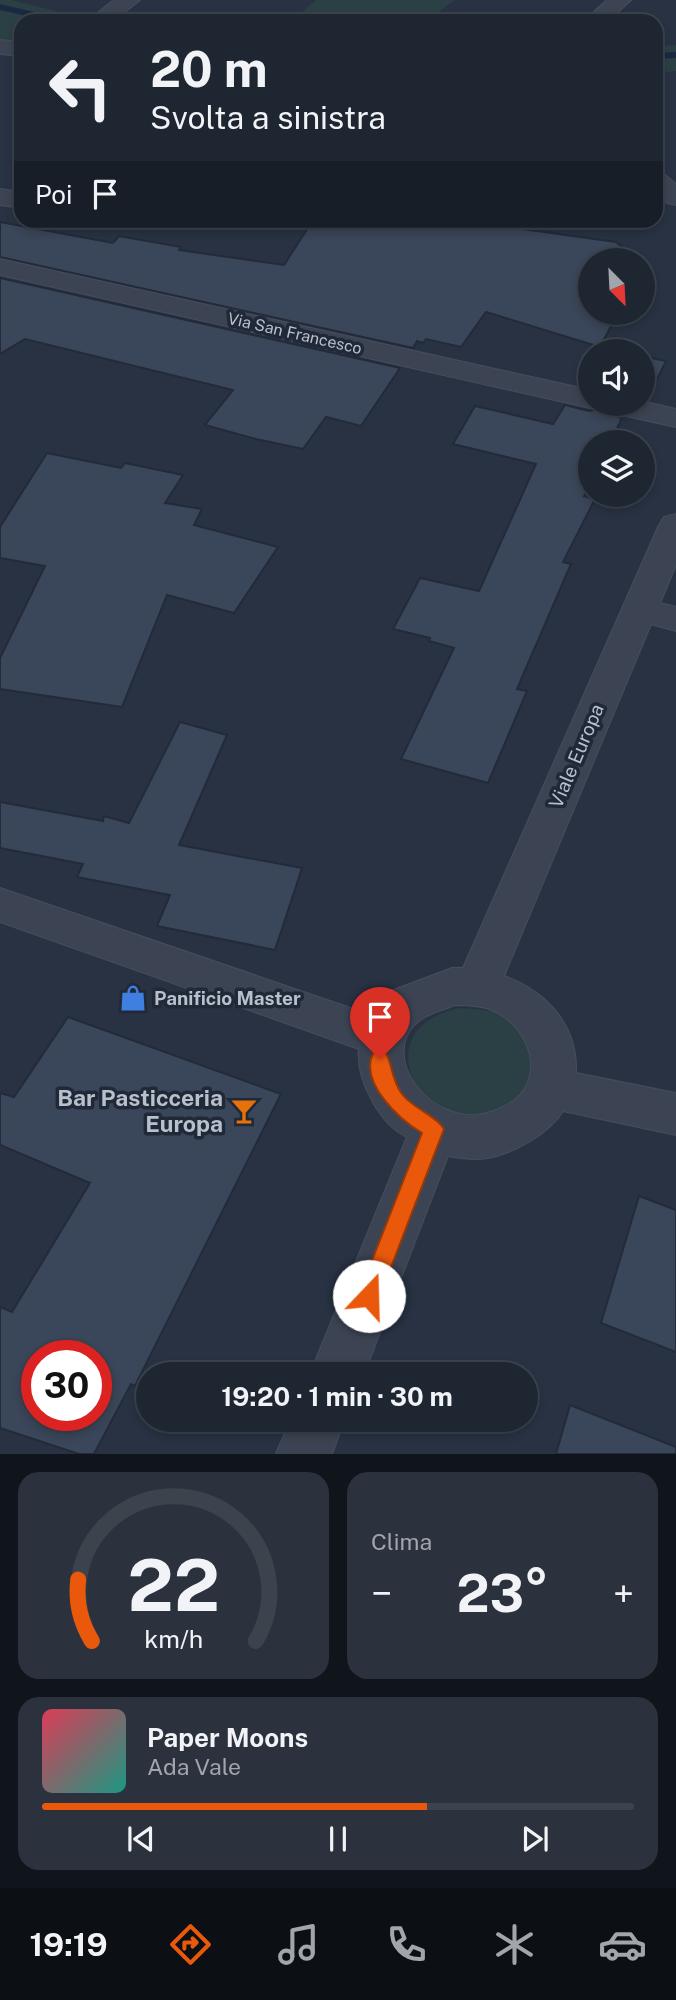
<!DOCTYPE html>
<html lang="it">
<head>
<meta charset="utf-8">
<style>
	:root { --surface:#1e2632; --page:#2b323e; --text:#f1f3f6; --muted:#a1a5ac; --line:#3c434d; --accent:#ea580c }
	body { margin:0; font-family:"Public Sans",sans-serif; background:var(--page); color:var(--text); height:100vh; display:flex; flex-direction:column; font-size:26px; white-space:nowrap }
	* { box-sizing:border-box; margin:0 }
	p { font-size:23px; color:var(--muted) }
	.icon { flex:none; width:38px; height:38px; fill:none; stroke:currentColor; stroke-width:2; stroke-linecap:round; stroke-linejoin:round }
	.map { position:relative; height:1454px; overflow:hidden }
	.sheet { display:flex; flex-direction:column; gap:18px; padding:18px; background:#10151c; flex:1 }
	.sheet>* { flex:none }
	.top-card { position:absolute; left:14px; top:14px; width:649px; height:214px; border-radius:21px; box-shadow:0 4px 10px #0003,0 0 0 2px var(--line); background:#1e2632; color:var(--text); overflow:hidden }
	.needle { width:46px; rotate:156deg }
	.buttons { position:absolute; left:578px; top:248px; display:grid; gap:14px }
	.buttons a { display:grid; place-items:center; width:77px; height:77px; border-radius:50%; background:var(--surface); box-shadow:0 4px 10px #0003,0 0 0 2px var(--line); font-size:35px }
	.speed { position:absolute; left:21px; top:1340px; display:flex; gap:14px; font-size:35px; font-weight:700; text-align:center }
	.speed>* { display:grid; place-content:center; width:91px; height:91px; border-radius:50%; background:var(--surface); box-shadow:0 4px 10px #0003,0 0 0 2px var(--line); line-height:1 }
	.speed .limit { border:10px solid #d22; background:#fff; color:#111 }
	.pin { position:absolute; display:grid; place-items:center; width:60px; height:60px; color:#fff; margin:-72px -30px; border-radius:50% 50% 50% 0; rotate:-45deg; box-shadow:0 0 7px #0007 }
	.pin .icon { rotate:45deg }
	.me { position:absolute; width:77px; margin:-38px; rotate:21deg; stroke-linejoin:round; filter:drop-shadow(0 0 5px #0008) }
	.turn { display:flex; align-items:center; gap:24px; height:147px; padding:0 21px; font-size:32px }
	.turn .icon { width:91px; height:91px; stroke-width:2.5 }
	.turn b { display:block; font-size:49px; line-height:60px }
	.then { display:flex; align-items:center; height:66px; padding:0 21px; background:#0003; gap:14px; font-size:26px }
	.big { font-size:52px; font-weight:700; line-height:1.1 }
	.sheet .card { flex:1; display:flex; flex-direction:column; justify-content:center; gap:10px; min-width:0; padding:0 24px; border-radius:21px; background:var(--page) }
	.sheet .dial { align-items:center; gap:0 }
	.dial svg { height:182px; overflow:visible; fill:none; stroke:var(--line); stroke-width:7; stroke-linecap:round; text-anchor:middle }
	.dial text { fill:var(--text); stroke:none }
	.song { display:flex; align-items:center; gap:21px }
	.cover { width:84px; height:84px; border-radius:10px; background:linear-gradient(135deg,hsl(350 70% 55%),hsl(170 70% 35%)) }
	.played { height:7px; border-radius:4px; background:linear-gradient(90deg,var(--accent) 65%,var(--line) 65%) }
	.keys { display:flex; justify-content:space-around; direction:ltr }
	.heat { display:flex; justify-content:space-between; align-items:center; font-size:38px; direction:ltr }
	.sheet .tiles { flex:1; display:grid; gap:18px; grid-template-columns:1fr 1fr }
	.card:last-child { grid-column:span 2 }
	.trip { position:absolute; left:136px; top:1362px; width:402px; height:70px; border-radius:35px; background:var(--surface); box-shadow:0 4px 10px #0003,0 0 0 2px var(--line); font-weight:700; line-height:70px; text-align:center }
	.tabs { display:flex; height:112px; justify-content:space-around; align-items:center; background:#0c0f14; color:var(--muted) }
	.tabs .icon { width:49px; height:49px }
	.tabs .active { color:var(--accent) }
	.tabs b { font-size:32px; color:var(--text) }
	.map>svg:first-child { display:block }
</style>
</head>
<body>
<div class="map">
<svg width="676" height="1454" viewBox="0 0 676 1454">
	<rect width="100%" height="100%" fill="#283243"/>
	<g fill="#2a4044">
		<path d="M0 0H11L96 21H21V49L0 47Z"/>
		<path d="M316 0H455L426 21H291Z"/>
		<path d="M676 45V71L656 73V46Z"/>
		<path d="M460 1008C474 1009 489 1009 501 1016 545 1041 542 1097 493 1113 417 1137 364 1027 460 1008Z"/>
	</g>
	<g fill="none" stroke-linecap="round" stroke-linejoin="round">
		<g fill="#1a2842" fill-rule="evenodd">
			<path d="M0 4 64 19 66 21H49L0 10Z"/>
			<path d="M676 52V58L656 59V53Z"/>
		</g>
	</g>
	<g fill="#3a4659" stroke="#232b3a" stroke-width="2" fill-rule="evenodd">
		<path d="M313 220H459L616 242 640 261H590V313H618L600 347 486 312 461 347 426 339 423 343 417 341 413 348 0 257V222L113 243 119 236 181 247 179 250 284 265Z"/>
		<path d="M0 278 400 368 361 426 326 417 303 449 256 439 205 425 233 390 25 339 0 354Z"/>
		<path d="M642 356 666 361 647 399 642 398Z"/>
		<path d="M565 405 589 411 599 409 602 414 622 418 610 443H590V484L584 496 595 499 563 562 571 564 517 689 527 691 488 783 401 759 454 648 429 641 430 638 393 629 420 578 479 591 536 464 453 444 475 406 553 424Z"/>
		<path d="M47 453 121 468 125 463 183 475 165 503 202 509 194 525 278 547 234 613 167 595 122 707 0 689V658L45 566 0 558V527Z"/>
		<path d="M180 722 227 735 179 845 302 868 275 950 157 926 170 895 77 877 83 864 0 848V802L103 821 104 816 129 823Z"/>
		<path d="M68 1017 281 1094 135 1386 131 1384 94 1454H79L0 1428V1307L12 1312 90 1183 0 1145V1093L14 1097ZM37 1356H96V1416H37Z"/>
		<path d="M639 1196 676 1210V1352L601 1323Z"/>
		<path d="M570 1405 676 1447V1454H556Z"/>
	</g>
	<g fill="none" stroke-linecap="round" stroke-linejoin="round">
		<g stroke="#464d5c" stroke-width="2">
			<g id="minor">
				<path d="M114 0H140L113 21H87Z"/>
				<path d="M607 0H631L608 21H584Z"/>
				<path d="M0 40 21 42V56L0 54Z"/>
				<path d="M656 173 665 175 676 184V205L667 203 656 194Z"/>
				<path d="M0 189 21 192V208L0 205Z"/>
				<path d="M0 259 590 390V404H642V401L676 409V427L603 411 600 406 590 408 0 275Z"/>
				<path d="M676 514V565L660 603 676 607V631L651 624 504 976C546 991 578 1025 576 1073L676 1093V1135L563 1111C550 1133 513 1154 487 1158 476 1160 459 1158 448 1156L364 1374H310L407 1137C379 1124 356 1079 359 1049L0 922V888L371 1015 391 991 452 968H463L659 525 664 517ZM455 1005C466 1005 480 1005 491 1010 521 1021 542 1059 525 1088 519 1100 507 1105 496 1110 434 1137 369 1050 425 1017 434 1012 445 1009 455 1005Z"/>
				<path d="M291 1419H345L332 1454H276Z"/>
			</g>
		</g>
		<use href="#minor" fill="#3c4453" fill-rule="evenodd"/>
	</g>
	<path fill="#ea580c" stroke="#983908" stroke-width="2" d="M380 1051 386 1053C393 1067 392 1081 402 1094 412 1108 437 1116 444 1129L380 1296 376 1303 369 1306 361 1303 358 1296 422 1133C400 1120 359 1083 373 1053Z"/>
	<defs>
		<g id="shop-bare" transform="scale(2.1)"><path d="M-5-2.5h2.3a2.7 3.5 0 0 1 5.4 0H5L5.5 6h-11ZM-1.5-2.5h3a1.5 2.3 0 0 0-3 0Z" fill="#3f7fe0" stroke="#202938" stroke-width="2.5" paint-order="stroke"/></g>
		<g id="bar-bare" transform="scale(2.1)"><path d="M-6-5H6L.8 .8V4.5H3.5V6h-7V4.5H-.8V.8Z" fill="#e8710a" stroke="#202938" stroke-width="2.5" paint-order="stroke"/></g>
	</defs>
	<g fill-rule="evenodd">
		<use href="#shop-bare" x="133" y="998"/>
		<use href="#bar-bare" x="244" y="1111"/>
	</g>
	<g text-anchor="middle" stroke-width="7" stroke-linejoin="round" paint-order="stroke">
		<g font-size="16" fill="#b9c0cc" stroke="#202938">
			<text transform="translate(295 333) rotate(13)" y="6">Via San Francesco</text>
		</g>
		<g font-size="19" fill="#b9c0cc" stroke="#202938">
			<text transform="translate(576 756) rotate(-67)" y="7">Viale Europa</text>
		</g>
		<g font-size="19" font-weight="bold" fill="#b9c0cc" stroke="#202938" text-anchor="start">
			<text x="154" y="1005">Panificio Master</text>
		</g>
		<g font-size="23" font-weight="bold" fill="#b9c0cc" stroke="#202938" text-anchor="end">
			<text x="223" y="1106">Bar Pasticceria<tspan x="223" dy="26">Europa</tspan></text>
		</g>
	</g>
</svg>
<div class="buttons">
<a><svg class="needle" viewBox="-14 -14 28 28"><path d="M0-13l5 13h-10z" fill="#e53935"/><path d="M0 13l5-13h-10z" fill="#a1a5ac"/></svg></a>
<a><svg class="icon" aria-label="sound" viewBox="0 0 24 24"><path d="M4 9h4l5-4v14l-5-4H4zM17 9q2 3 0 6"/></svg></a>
<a><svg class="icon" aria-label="layers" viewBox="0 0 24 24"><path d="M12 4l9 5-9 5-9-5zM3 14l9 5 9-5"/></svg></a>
</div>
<div class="speed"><div class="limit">30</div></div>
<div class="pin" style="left:380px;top:1059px;background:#d93025"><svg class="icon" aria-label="arrive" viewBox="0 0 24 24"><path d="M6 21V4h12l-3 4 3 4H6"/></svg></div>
<svg class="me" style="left:369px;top:1296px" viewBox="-20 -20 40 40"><circle r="19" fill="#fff"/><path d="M0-13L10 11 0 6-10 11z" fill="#ea580c"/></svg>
<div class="trip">19:20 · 1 min · 30 m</div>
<div class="top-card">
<div class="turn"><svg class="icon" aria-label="left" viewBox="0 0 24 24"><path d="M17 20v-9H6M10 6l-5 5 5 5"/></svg><div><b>20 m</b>Svolta a sinistra</div></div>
<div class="then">Poi<svg class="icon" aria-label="arrive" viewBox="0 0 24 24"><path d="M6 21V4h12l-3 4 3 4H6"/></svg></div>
</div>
</div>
<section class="sheet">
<div class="tiles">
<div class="card dial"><svg viewBox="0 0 100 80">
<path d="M14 69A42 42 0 1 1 86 69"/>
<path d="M14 69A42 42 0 0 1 8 42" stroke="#ea580c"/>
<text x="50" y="56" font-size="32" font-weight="700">22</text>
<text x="50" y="72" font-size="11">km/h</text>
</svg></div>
<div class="card"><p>Clima</p>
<div class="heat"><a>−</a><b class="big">23°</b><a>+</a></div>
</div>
<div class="card">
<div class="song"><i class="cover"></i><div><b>Paper Moons</b><p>Ada Vale</p></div></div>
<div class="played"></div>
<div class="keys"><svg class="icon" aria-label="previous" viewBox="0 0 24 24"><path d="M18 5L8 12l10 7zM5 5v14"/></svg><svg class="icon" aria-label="pause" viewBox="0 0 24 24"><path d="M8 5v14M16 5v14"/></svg><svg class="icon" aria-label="next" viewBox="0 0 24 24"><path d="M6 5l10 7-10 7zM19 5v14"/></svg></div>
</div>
</div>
</section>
<nav class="tabs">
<b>19:19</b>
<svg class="icon active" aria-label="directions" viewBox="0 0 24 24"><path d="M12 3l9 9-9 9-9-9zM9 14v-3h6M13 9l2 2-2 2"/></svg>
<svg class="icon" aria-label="music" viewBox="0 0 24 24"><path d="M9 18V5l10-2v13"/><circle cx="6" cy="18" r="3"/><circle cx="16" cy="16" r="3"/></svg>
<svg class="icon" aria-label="phone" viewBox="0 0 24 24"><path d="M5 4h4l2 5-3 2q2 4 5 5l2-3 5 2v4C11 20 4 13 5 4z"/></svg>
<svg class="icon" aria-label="climate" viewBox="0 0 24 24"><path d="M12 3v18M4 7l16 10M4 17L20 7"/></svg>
<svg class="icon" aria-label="car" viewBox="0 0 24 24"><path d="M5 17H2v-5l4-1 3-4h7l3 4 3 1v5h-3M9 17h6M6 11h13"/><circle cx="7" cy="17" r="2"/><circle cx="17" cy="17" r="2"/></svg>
</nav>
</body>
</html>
